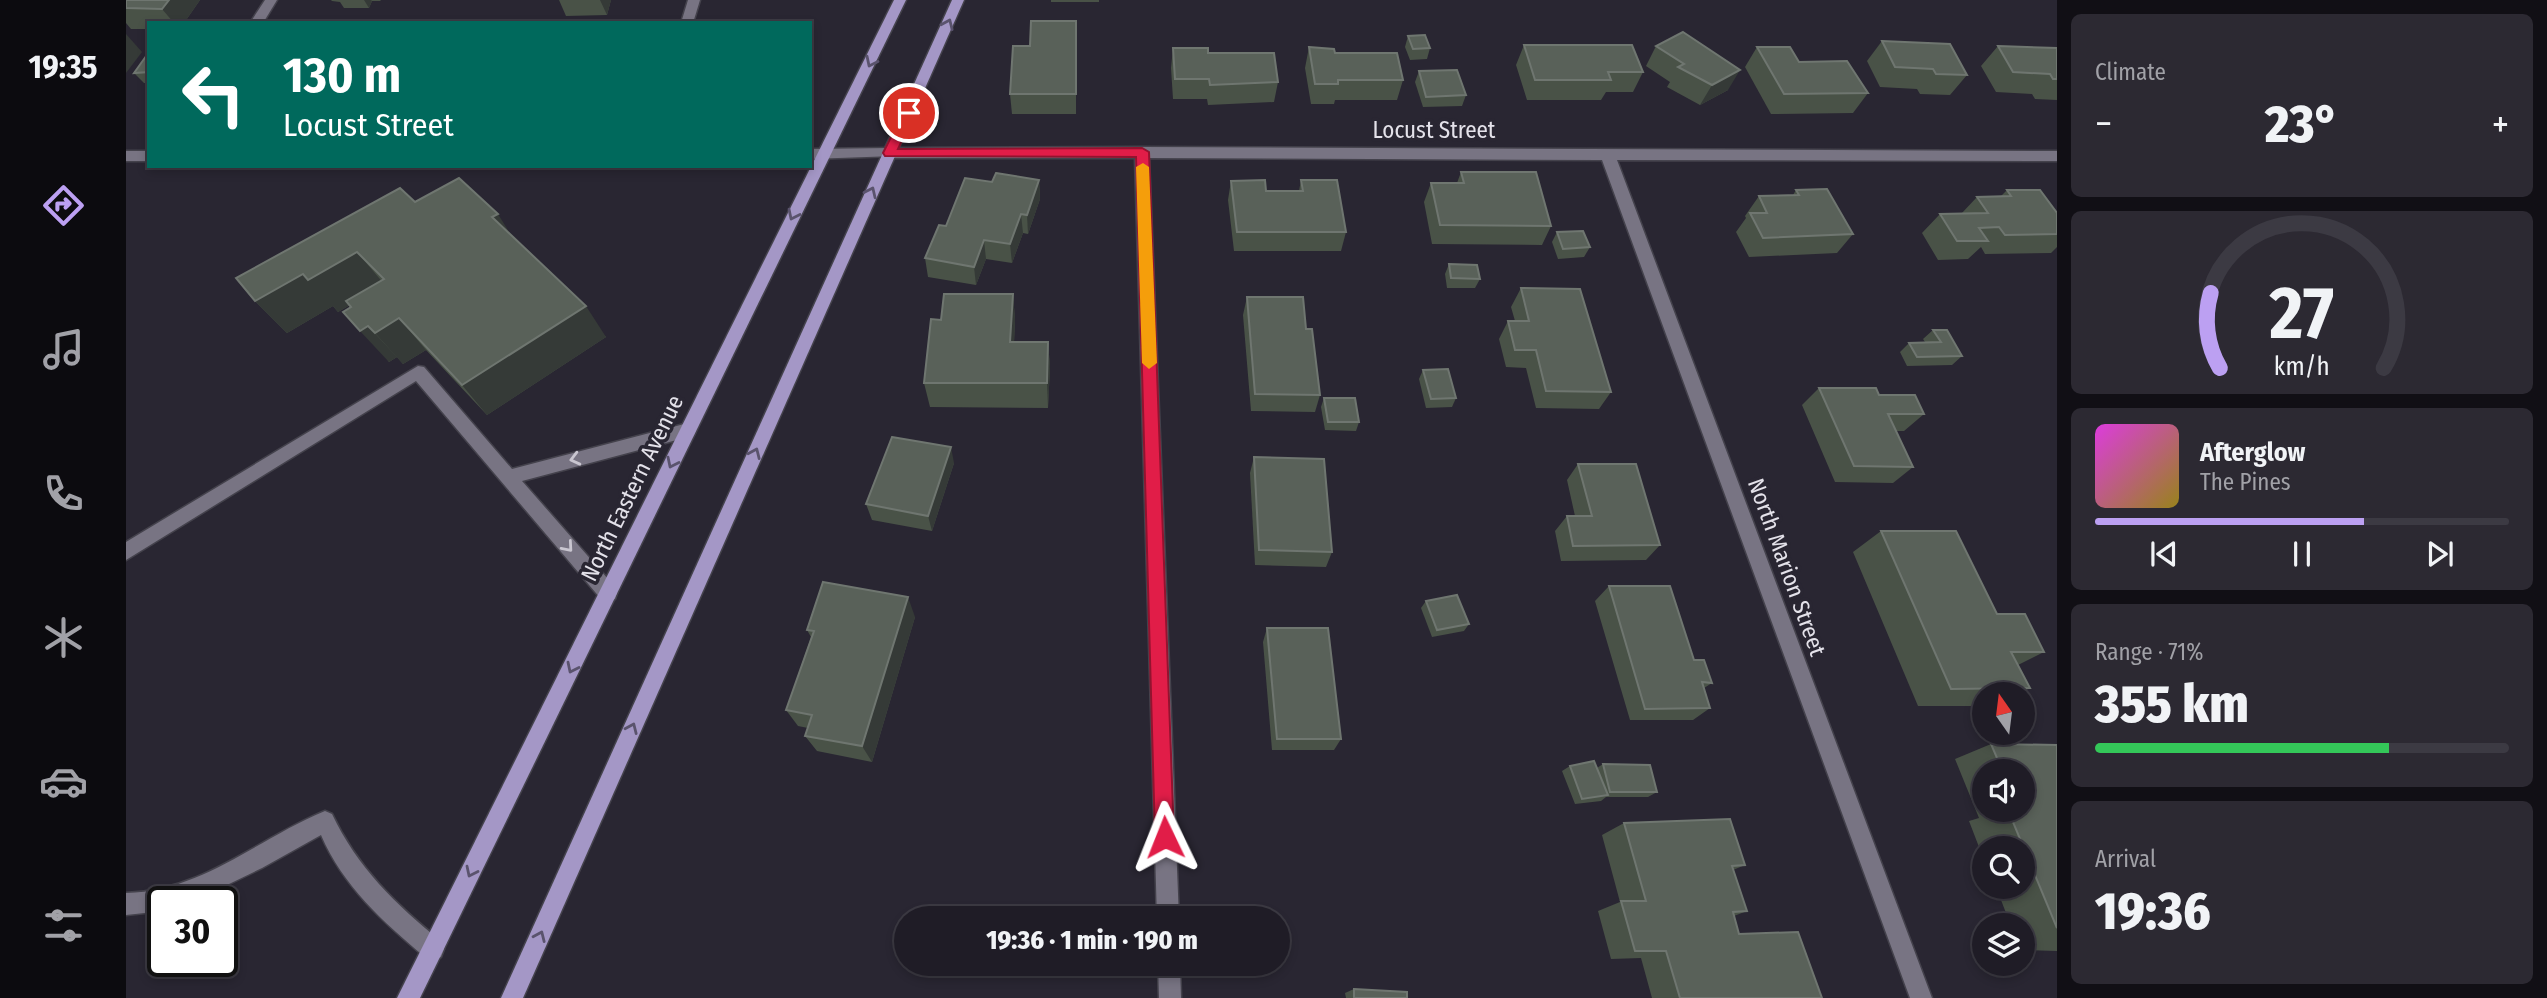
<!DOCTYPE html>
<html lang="en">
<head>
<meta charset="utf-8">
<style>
	:root { --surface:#1f1c26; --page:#2c2932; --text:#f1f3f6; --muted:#a1a1a7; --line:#3c3a43; --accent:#bca0f2 }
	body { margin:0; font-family:"Fira Sans Condensed",sans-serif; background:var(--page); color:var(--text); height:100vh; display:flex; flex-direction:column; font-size:26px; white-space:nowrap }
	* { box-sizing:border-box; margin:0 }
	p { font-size:23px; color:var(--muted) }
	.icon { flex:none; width:38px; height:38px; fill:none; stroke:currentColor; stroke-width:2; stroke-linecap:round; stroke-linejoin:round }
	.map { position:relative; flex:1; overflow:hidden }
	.panel { display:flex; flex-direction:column; gap:14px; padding:14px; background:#110f15; width:490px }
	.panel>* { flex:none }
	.hud { position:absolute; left:21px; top:21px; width:665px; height:147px; border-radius:0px; box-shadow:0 4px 10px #0003,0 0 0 2px var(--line); background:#00695c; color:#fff; overflow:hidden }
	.needle { width:46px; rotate:346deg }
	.fabs { position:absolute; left:1846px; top:682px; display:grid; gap:14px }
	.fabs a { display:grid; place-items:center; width:63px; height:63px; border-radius:50%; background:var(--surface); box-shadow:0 4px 10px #0003,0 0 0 2px var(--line); font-size:35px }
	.speed { position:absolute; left:21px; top:886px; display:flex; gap:14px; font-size:35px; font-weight:700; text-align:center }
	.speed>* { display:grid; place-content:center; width:91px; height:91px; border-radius:50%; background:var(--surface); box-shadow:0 4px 10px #0003,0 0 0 2px var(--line); line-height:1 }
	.speed .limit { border:4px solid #111; border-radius:10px; background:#fff; color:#111 }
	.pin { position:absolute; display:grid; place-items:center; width:60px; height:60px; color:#fff; margin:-30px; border:4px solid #fff; border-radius:50%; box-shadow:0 2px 7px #0007 }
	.me { position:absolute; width:77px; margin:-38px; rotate:358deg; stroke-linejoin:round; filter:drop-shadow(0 0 5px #0008) }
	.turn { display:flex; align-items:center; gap:24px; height:147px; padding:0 21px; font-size:32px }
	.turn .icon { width:91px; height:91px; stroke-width:2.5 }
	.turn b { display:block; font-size:49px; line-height:60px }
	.big { font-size:52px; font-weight:800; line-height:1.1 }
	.panel .widget { flex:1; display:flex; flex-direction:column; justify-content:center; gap:10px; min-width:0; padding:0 24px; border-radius:10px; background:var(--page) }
	.panel .dial { align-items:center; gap:0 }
	.dial svg { height:182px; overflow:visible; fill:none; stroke:var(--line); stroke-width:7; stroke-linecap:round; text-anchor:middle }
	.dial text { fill:var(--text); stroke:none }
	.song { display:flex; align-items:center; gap:21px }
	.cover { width:84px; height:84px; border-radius:10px; background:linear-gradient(135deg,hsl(300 70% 55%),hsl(50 70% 35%)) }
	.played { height:7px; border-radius:4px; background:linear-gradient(90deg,var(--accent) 65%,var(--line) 65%) }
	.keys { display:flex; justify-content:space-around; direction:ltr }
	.heat { display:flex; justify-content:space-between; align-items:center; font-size:38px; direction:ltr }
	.charge { height:10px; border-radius:5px; background:linear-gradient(90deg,#34c759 71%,var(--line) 0) }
	.trip { position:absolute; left:768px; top:906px; width:396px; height:70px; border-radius:35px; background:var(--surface); box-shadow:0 4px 10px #0003,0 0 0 2px var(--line); font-weight:800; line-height:70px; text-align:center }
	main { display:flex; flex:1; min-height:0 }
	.tabs { display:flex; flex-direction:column; width:126px; justify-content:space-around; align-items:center; background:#0c0b0f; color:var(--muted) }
	.tabs .icon { width:49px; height:49px }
	.tabs .selected { color:var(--accent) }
	.tabs b { font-size:32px; color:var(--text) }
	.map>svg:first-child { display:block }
</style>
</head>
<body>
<main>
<nav class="tabs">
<b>19:35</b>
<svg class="icon selected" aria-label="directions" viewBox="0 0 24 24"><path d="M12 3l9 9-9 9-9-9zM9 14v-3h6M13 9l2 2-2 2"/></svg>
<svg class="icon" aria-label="music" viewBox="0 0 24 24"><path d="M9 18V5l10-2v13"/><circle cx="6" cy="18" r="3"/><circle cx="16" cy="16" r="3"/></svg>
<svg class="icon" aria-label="phone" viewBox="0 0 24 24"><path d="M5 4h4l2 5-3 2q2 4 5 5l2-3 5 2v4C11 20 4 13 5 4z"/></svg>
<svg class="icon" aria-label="climate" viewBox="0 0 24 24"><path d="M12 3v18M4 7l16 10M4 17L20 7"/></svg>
<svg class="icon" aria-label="car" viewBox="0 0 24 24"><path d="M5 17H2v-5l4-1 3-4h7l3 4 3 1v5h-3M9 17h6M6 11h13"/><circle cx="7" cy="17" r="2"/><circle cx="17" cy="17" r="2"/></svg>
<svg class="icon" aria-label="filters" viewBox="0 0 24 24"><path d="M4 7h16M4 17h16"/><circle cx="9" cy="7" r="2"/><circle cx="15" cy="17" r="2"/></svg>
</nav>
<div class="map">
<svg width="1931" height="998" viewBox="0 0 1931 998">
	<rect width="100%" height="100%" fill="#292632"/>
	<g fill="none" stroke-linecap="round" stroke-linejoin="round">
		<g stroke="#44424c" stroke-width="3">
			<g id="service">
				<path d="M292 366 298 367 386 469 562 423 568 425 570 430 568 435 562 437 396 481 489 587 491 593 489 599 482 601 475 599 290 381 0 560V542Z"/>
				<path d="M199 811 206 814C231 867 270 905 315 941L318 949 315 957 307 960 299 957C257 922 217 886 195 835L136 868 74 898 66 901H37V911L0 915V893C77 891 131 839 199 811Z"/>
			</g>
		</g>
		<g stroke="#44424c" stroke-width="3">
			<g id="minor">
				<path d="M139 0H151L137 23H124Z"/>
				<path d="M562 0H574L567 23H555Z"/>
				<path d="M1016 147 1931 151V161L1491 160 1806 998H1784L1476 160 1023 158 1053 919H1031L1009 158H764L757 153 764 148Z"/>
				<path d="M1032 964H1054L1055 998H1033Z"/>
			</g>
		</g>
		<g stroke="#44424c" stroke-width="3">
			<g id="tertiary">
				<path d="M764 148 769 150V156L684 159V149Z"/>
				<rect x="0" y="151" width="23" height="10"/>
			</g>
		</g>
		<g stroke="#44424c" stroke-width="3">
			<g id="primary">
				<path d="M768 0H780L294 998H271Z"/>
				<path d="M826 0H838L397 998H375Z"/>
			</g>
		</g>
		<use href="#service" fill="#787483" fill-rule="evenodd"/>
		<use href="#minor" fill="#787483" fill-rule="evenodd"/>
		<use href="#tertiary" fill="#787483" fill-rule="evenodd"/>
		<use href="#primary" fill="#a497c6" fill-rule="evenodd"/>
	</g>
	<g fill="#495247" fill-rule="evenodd">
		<path d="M0 0H74L58 23H23V29H5L0 23Z"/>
		<path d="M205 0H255L254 1H246L243 8H218L214 2 206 1Z"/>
		<path d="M433 0H485L481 15 440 16Z"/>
		<rect x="925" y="0" width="48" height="2"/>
		<path d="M950 21V114H886L884 94 904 46Z"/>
		<path d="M1282 36 1304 48 1301 59 1284 60 1279 47Z"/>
		<path d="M1756 41 1841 75 1824 95 1794 94 1791 89 1754 87 1741 61Z"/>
		<path d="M1398 45 1517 72 1507 92H1480L1475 100H1401L1390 65Z"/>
		<path d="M1530 46 1602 90 1574 105 1541 87 1544 82 1520 66Z"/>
		<path d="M1872 46 1931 48V100L1909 99 1906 94 1870 92 1855 66Z"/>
		<path d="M1183 47 1209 53 1277 80 1271 100H1209L1208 104H1185L1179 68Z"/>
		<path d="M1631 47 1673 62 1742 93 1727 113 1645 114 1619 67Z"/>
		<path d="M1047 48 1082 53 1152 82 1148 102 1082 105 1081 99H1047L1045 68Z"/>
		<path d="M23 52V83H18L8 73Z"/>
		<path d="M1293 71 1340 95 1336 106 1297 107 1289 82Z"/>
		<path d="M1335 172 1425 226 1416 245 1306 244 1298 202 1305 183H1331Z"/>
		<path d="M913 180 914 199 902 234 897 233 886 263 860 259 850 285 802 277 799 258 820 226 866 182Z"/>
		<path d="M1175 180 1220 232 1215 251H1108L1102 200 1105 181 1140 191H1173Z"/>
		<path d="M1670 190 1727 234 1711 253 1623 257 1610 232 1620 218 1619 216 1633 196 1667 195Z"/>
		<path d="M1881 190 1931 213V247L1925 253 1859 254 1855 247 1842 259 1812 260 1796 233 1814 214H1835L1851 197 1875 196Z"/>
		<path d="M289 202 385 235 480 337 361 415 300 350 277 364 271 357 263 362 224 305 212 312 207 306 161 333 129 301Z"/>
		<path d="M1431 232 1464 247 1458 257 1432 259 1426 242Z"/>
		<path d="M1323 264 1354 279 1349 288H1321L1319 274Z"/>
		<path d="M1395 288 1485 392 1473 409 1410 408 1400 368 1380 367 1373 339 1382 321H1389L1385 307Z"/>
		<path d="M887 294 889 320 888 342H922L924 367 922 408 804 407 798 383 815 320Z"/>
		<path d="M1121 297 1180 329 1194 395 1189 412 1125 411 1117 315Z"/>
		<path d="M1807 330 1836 356 1826 365 1781 366 1774 352 1783 343 1799 342 1797 339Z"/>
		<path d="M1297 370 1330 398 1326 407 1300 408 1293 379Z"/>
		<path d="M1693 388 1753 395 1798 414 1778 431H1770L1787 467 1767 483 1709 482 1676 405Z"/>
		<path d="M1198 398 1233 422 1230 431 1199 430 1195 407Z"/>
		<path d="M1128 457 1206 552 1200 567 1129 565 1124 473Z"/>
		<path d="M828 463 806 531 746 520 740 504Z"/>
		<path d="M1452 464 1534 545 1520 560 1435 561 1429 531 1441 516H1449L1441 480Z"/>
		<path d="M1755 531 1871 614 1918 652 1892 665 1904 688 1890 695H1858V706H1792L1727 552Z"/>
		<path d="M1483 586 1568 660 1586 683 1578 688 1584 708 1567 720H1504L1469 601Z"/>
		<path d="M1300 601 1343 624 1338 631 1306 637 1295 608Z"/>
		<path d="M789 617 746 762 691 751 679 736 682 728 672 726 660 710 685 637 681 630Z"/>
		<path d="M1141 628 1215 739 1208 750H1146L1137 642Z"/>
		<path d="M1865 744 1931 745V951L1897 950V926H1885L1870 887H1897V849H1858V860L1843 821 1853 818 1829 759ZM1858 772H1897V810H1858Z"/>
		<path d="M1477 764 1531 792 1522 797H1480L1475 801 1449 804 1436 771 1444 766 1471 768Z"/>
		<path d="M1498 823 1619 865 1607 870 1621 911 1608 916 1613 934 1696 998H1526L1515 958 1485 959 1472 911 1494 902 1476 835Z"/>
		<path d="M1228 989 1281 998H1220L1219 993Z"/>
	</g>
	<g fill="#353a37">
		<path d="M43 0H74L58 23H48L36 9Z"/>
		<path d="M238 0H245L246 1 243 8Z"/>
		<path d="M474 0H485L481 15Z"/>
		<path d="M0 34 16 52 0 73Z"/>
		<path d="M1614 70 1602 90 1574 105 1586 85Z"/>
		<path d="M913 180 914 199 902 234 901 215Z"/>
		<path d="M372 214 393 248 366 217Z"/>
		<path d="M895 214 897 233 886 263 884 244Z"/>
		<path d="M858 240 860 259 850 285 848 267Z"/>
		<path d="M231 252 259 285 212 312 207 306 161 333 129 301 177 274Z"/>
		<path d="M887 294 889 320 887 367 884 342Z"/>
		<path d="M460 306 480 337 361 415 336 385Z"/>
		<path d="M273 318 300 350 277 364 249 333Z"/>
		<path d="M242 326 271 357 263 362 234 331Z"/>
		<path d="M922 342 924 367 922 408 921 383Z"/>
		<path d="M825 447 828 463 806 531 802 516Z"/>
		<path d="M782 597 789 617 746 762 736 746Z"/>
	</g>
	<g fill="#596159" stroke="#6f7670" stroke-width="2">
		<path d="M0 0H43L36 9 0 8Z"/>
		<path d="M905 21H950V94H884L887 46H904Z"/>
		<path d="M156 22H234V23H155Z"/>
		<path d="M1557 32 1614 70 1586 85 1552 67 1558 64 1530 46Z"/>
		<path d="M1299 35 1304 48 1287 49 1282 36Z"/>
		<path d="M1756 41 1824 44 1841 75 1810 74 1807 69 1769 67Z"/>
		<path d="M1398 45H1506L1517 72H1482L1485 80H1409Z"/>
		<path d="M1872 46 1931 48V79H1927L1924 74 1887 72Z"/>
		<path d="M1183 47 1208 49 1209 53H1271L1277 80H1212V84H1189Z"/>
		<path d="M1631 47H1664L1673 62 1721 61 1742 93 1658 94Z"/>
		<path d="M1047 48H1082V53H1148L1152 82 1084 85 1083 79H1049Z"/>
		<path d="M23 52V72L8 73Z"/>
		<path d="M1331 70 1340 95 1300 97 1293 71Z"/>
		<path d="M1335 172H1410L1425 226 1314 225 1305 183H1338Z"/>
		<path d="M870 173 913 180 901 215 895 214 884 244 858 240 848 267 799 258 813 225 820 226 839 178 866 182Z"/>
		<path d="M333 178 372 214 366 217 460 306 336 385 273 318 249 333 242 326 234 331 217 312 225 307 220 301 258 279 231 252 182 280 177 274 129 301 110 278 274 188 289 202Z"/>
		<path d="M1139 180 1140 191H1177L1175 180H1211L1220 232H1111L1105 181Z"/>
		<path d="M1701 189 1727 234 1637 238 1624 213H1641L1633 196 1673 195 1670 190Z"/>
		<path d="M1881 190H1914L1931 213V234L1879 235 1873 227 1853 228 1862 241H1831L1814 214 1862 213 1851 197 1885 196Z"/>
		<path d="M1457 231 1464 247 1437 249 1431 232Z"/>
		<path d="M1323 264 1351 265 1354 279 1325 278Z"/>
		<path d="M1395 288 1454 289 1485 392 1420 391 1410 350H1389L1382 321H1403Z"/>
		<path d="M818 294H887L884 342H922L921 383H798L805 319 815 320Z"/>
		<path d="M1121 297H1177L1180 329H1186L1194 395 1129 394Z"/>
		<path d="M1807 330H1821L1836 356 1791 357 1783 343 1815 342Z"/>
		<path d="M1322 369 1330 398 1305 399 1297 370Z"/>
		<path d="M1693 388H1750L1753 395H1789L1798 414H1762L1787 467 1728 466Z"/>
		<path d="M1198 398H1229L1233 422H1202Z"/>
		<path d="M766 437 825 447 802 516 740 504Z"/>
		<path d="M1128 457 1198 459 1206 552 1133 550Z"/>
		<path d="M1452 464H1510L1534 545 1447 546 1441 516H1466Z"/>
		<path d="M1755 531H1830L1871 614H1899L1918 652H1885L1904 688 1825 689Z"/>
		<path d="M697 582 782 597 736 746 679 736 686 715 660 710 688 631 681 630Z"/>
		<path d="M1483 586H1544L1568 660H1578L1586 683 1576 682 1584 708 1519 709Z"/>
		<path d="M1331 595 1343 624 1311 630 1300 601Z"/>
		<path d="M1141 628H1202L1215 739H1151Z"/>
		<path d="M1865 744 1931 745V928L1882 810H1897V772H1877Z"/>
		<path d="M1468 761 1482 795 1456 799 1444 766Z"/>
		<path d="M1477 764 1524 765 1531 792H1484Z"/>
		<path d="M1604 819 1619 865 1606 866 1621 911 1607 912 1613 934 1672 932 1696 998H1554L1540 951H1509L1495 901H1520L1498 823Z"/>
		<path d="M1228 989 1281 992V998H1228Z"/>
	</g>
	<defs><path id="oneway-chevron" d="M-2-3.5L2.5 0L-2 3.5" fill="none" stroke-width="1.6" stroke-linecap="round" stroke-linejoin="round" transform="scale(1.75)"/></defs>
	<g stroke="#5a536d">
		<use href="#oneway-chevron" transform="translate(822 24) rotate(-66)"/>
		<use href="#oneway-chevron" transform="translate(745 62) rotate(116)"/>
		<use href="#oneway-chevron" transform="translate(745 192) rotate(-65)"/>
		<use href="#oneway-chevron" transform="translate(667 215) rotate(116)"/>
		<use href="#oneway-chevron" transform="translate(629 453) rotate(-66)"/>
		<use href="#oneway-chevron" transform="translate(546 463) rotate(116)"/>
		<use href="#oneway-chevron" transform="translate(446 668) rotate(116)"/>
		<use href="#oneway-chevron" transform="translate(506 728) rotate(-66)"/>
		<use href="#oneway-chevron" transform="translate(345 872) rotate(116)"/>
		<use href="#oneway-chevron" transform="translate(414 936) rotate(-66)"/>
	</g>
	<g stroke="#c9c6d0">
		<use href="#oneway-chevron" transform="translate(449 459) rotate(166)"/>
		<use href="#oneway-chevron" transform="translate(442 547) rotate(49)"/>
	</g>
	<path fill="#e11d48" stroke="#92132f" stroke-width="2" d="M783 108 789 113 772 149 1016 148 1023 152 1048 837 1046 843 1039 846 1032 843 1029 837 1010 157 759 156 757 153 777 113Z"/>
	<path fill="#f59e0b" d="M1017 163 1023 167 1031 363 1023 369 1016 363 1010 167Z"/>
	<g text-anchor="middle" stroke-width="7" stroke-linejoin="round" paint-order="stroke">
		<g font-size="23" fill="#e4e2ea" stroke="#292632">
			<text x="1308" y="138">Locust Street</text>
			<text transform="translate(506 488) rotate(-64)" y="8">North Eastern Avenue</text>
			<text transform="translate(1661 567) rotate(70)" y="8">North Marion Street</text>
		</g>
	</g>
</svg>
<div class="fabs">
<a><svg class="needle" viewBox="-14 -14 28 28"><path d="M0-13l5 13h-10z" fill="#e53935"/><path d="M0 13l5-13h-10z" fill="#a1a1a7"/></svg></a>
<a><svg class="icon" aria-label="sound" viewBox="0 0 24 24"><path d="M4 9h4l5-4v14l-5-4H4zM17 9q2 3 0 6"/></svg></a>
<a><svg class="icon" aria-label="search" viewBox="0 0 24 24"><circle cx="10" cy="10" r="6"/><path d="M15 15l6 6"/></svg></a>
<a><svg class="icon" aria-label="layers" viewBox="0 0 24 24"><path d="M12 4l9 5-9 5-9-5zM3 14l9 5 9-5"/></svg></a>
</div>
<div class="speed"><div class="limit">30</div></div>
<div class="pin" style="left:783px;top:113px;background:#d93025"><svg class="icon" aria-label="arrive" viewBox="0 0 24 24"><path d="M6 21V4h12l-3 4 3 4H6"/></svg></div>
<svg class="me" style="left:1039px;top:837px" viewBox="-20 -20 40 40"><path d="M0-17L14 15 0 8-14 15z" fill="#e11d48" stroke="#fff" stroke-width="4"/></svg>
<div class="trip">19:36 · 1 min · 190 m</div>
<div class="hud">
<div class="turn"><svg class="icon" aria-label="left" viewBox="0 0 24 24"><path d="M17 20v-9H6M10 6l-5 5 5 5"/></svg><div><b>130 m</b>Locust Street</div></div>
</div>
</div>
<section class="panel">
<div class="widget"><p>Climate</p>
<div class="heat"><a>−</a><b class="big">23°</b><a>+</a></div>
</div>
<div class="widget dial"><svg viewBox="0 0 100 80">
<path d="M14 69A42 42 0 1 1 86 69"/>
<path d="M14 69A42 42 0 0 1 10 36" stroke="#bca0f2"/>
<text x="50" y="56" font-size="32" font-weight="700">27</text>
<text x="50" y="72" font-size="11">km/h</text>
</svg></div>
<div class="widget">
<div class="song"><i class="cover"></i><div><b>Afterglow</b><p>The Pines</p></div></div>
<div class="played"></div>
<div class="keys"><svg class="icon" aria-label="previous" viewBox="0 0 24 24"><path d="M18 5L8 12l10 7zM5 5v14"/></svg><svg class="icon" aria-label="pause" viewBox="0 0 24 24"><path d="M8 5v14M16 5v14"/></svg><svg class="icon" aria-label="next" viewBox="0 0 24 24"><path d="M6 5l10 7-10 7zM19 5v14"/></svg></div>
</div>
<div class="widget"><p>Range · 71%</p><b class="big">355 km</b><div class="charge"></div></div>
<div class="widget"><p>Arrival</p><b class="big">19:36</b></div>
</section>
</main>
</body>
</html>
